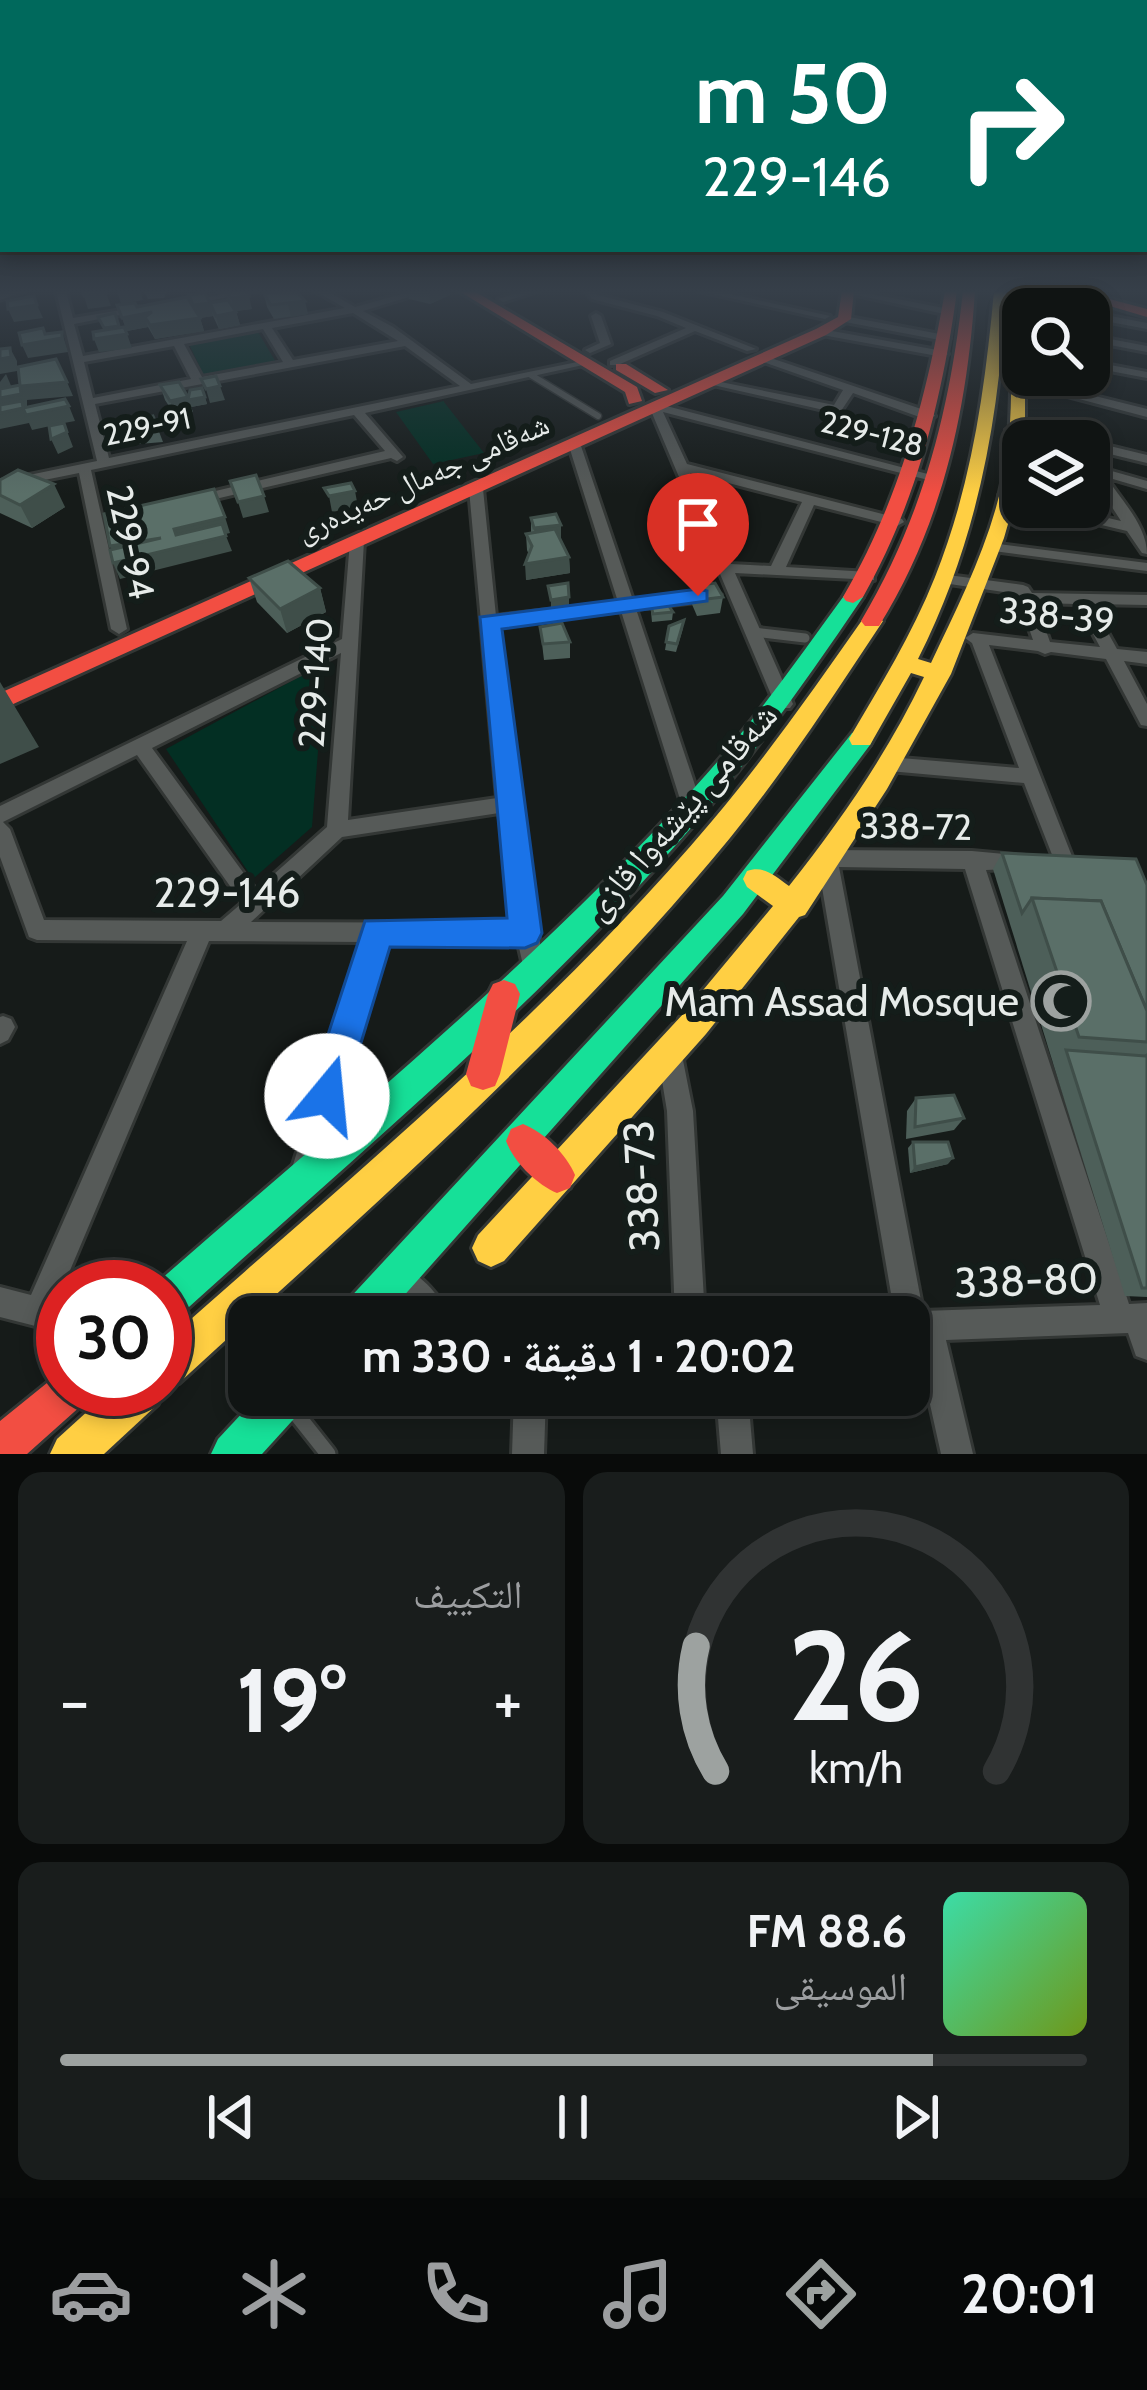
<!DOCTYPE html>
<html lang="ar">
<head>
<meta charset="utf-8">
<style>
	:root { --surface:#101413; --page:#191d1c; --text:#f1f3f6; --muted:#9c9ea0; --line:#303333; --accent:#9da2a0 }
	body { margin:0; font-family:Cabin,"Noto Naskh Arabic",sans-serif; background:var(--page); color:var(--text); direction:rtl; height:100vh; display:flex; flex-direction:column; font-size:45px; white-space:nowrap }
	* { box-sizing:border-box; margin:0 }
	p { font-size:39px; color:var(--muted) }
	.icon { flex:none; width:66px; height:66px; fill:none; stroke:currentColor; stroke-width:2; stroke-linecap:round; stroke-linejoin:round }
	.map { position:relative; height:1454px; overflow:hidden; direction:ltr }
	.sheet { display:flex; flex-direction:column; gap:18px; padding:18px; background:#090b0a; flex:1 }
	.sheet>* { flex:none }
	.guide { position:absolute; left:0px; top:0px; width:1149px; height:252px; box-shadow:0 6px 18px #0003,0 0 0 3px var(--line); direction:rtl; background:#00695c; color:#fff; overflow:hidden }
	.buttons { position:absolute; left:1002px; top:288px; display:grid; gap:24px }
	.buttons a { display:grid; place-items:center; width:108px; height:108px; border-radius:24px; background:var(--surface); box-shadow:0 6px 18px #0003,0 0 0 3px var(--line); font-size:60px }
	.speed { position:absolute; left:36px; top:1260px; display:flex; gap:24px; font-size:60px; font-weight:700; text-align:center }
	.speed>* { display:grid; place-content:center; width:156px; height:156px; border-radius:50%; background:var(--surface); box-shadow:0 6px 18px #0003,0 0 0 3px var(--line); line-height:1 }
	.speed .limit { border:18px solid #d22; background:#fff; color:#111 }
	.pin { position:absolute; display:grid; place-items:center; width:102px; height:102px; color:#fff; margin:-123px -51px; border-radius:50% 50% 50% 0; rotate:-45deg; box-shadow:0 0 12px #0007 }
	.pin .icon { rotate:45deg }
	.me { position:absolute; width:132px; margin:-66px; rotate:17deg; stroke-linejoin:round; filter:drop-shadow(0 0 9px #0008) }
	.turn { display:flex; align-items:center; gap:42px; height:252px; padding:0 60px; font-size:54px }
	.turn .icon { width:156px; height:156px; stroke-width:2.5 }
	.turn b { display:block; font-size:84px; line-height:102px }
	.big { font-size:90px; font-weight:700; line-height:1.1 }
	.sheet .card { flex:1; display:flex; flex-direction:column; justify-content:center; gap:18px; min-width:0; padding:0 42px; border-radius:24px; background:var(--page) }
	.sheet .dial { align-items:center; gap:0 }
	.dial svg { height:312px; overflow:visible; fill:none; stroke:var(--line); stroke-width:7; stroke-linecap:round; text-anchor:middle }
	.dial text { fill:var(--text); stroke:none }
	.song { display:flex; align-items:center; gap:36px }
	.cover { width:144px; height:144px; border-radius:18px; background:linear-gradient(135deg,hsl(160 70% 55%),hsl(80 70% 35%)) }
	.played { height:12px; border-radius:6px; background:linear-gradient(90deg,var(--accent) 85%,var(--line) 85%) }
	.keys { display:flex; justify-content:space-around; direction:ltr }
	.heat { display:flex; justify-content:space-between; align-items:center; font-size:66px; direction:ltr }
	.sheet .tiles { flex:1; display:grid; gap:18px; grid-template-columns:1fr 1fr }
	.card:last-child { grid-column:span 2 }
	.trip { position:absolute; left:228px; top:1296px; width:702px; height:120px; border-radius:24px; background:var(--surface); box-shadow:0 6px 18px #0003,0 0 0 3px var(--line); font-weight:700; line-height:120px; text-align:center; direction:rtl }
	.tabs { display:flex; height:192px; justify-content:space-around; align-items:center; background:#060808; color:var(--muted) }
	.tabs .icon { width:84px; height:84px }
	.tabs .on { color:var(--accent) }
	.tabs b { font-size:54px; color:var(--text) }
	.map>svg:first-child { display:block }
</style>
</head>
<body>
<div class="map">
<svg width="1147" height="1454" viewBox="0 0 1147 1454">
	<rect width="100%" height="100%" fill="#161b19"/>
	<g fill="#032f23">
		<path d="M258 332 277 364 205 378 189 344Z"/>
		<path d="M444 401V402L484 453 433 464 396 412Z"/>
		<path d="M325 663 312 827 253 879 166 749Z"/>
	</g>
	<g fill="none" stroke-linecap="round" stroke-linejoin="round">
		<g stroke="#333735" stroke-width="9">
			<path id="lane-far2" d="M531 375 598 416"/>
		</g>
		<g stroke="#333735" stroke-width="15">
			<path id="lane-far1" d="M754 632 805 638"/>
		</g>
		<g stroke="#333735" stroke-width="21">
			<path id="lane" d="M294 1411 328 1454"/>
		</g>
		<g stroke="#333735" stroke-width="6">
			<g id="street">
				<path d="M11 291H25L0 300V294Z"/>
				<path d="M56 291H66L73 318 140 307 145 310 74 324 83 356 345 308 315 291H327L355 307 413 291H428L363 311 393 327 471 384 587 360 592 363 365 413 403 457 397 461 391 458 194 504 187 500 194 496 385 451 354 415 91 470 127 629 119 634 111 629 79 473 0 489V481L97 461ZM353 313 398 341 293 360 272 328ZM263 329 283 362 202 377 184 344ZM174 346 191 379 93 398 84 362ZM405 346 460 386 109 458 95 404Z"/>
				<path d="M237 291H256L185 306 180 303Z"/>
				<path d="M523 291H538L503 302 498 299Z"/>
				<path d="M585 291H595L598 295 663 312 756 349 747 351 695 331 618 365H610V361L686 328 657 316 592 299Z"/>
				<path d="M699 291H717L830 316 825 319Z"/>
				<path d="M856 291 949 309 954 312 949 315 843 292Z"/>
				<path d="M1018 300 1052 306 1057 309 1015 305V301Z"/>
				<path d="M1089 312 1147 323V329L1089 318Z"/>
				<path d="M596 313 601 316 611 344 590 353 585 350 600 343 591 316Z"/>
				<path d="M844 316 945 335 950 338 945 341 840 321V317Z"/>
				<path d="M821 329 943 351 948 354 943 357 817 334V330Z"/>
				<path d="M1089 335 1147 346V352L1089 341Z"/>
				<path d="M762 355 933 413 935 416 925 419 853 393 841 411 837 413 700 382 706 379 834 405 843 390 758 360 757 358Z"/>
				<path d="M1089 361 1147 372V378L1089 367Z"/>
				<path d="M1015 376 1147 409V417L1011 381V377Z"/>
				<path d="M655 403 943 478 936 482 663 412 687 464 902 519 904 522 897 526 814 505 786 567 869 572 874 574V580L735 573 793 704 790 708H778L775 704 649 406ZM690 473 802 502 771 566 731 564Z"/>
				<path d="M1012 426 1067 437 1073 441H1049L1008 433 1006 430Z"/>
				<path d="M574 439 580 443 633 600 713 590 721 595 713 600 636 609 704 812 701 817 694 820 687 817 684 812 621 611 497 626 517 804 544 967 541 974 533 977 525 974 518 943 385 942 318 1168 314 1177 305 1181 296 1177 292 1168 363 942 209 941 63 1287 58 1302 63 1303V1333L0 1317V1287L31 1295 187 941 37 940 29 937 0 857V806L342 639 350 541 357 537 364 541 348 820 497 798 469 489 476 485 483 489 496 616 618 602 568 443ZM341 653 327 827 256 890 152 748ZM137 755 242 903 221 921 44 920 10 829 3 822ZM499 813 515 923 251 922 342 837Z"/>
				<path d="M1089 441 1147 455V463L1089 449Z"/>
				<path d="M1094 466 1147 481V489L1106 477C1122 501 1147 526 1147 554L1142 553 1127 531 1038 510 1036 507H1061L1121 521 1089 472V467Z"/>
				<path d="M1004 494 1023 498V506L999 501V495Z"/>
				<path d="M991 543 1147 563V571L986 550V544Z"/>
				<path d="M948 575 1023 585 1028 587 1032 593 1147 595V605L1092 604 1117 649 1147 652V664L1124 661 1147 704V726L1141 725 1106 659 1051 652 1045 654 1038 651 989 645 1075 864 1072 870 1065 873 1058 870 1024 783 889 771 882 769 880 764 882 759 889 757 1019 768 972 643 965 638 973 633 1033 640 1017 594 943 583 940 580ZM1036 603 1077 604 1100 647 1050 642Z"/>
				<path d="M827 850 972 851 1026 856 1029 862 1026 868 986 870 1129 1304 1147 1303V1360L1136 1356 1128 1333 946 1340 973 1454H941L916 1341H909V1317H895L817 858 820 852ZM839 867 965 869 1100 1305 923 1311Z"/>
				<path d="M3 1016 11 1019 15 1027 8 1040 0 1044V1017Z"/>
				<path d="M669 1038 678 1042 681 1050 693 1111 705 1317H675L667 1111 657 1050 660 1042Z"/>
				<path d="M402 1267C421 1274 442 1298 450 1317H415L392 1291 388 1281 392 1271Z"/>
				<path d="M514 1395H546L544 1454H512Z"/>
				<path d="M716 1395H748L753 1454H721Z"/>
			</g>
		</g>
		<g stroke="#333735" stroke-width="6">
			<g id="fast">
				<path d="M853 591 863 597C817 665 770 732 718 796 559 988 363 1149 179 1316L165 1322V1287H152C337 1125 530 969 695 787 751 726 798 659 846 593Z"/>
				<path d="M861 730 870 733 873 739 870 745 743 914 385 1317H339L345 1303 723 896 852 733Z"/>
				<path d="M259 1395H308L302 1410 262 1454H211L218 1439Z"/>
			</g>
		</g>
		<g stroke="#333735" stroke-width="6">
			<g id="slow">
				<path d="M994 291H1006C999 421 977 542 918 659L931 663C963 595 1000 524 1008 447 1014 395 1009 343 1013 291H1025V441L1018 489 1004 538 951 674 887 789 805 915 799 917 706 1034 504 1261 491 1267 478 1261 472 1248 478 1235 684 1013 773 906 747 887 743 879 747 871C764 865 775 876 789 886 840 822 889 751 924 677L911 673 870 745H852L849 739C880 686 912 635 935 577 972 484 985 389 994 291Z"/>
				<path d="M872 614 883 621C834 695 786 769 730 838 566 1038 368 1210 179 1383L165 1389H164L165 1342C353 1175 550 1013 712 821 767 756 816 686 865 616Z"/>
				<path d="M112 1389H164L158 1404 104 1454H50L57 1439Z"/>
			</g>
		</g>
		<g stroke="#333735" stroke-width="6">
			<g id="jam">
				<path d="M459 291H474L637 387 642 401 629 404 625 392Z"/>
				<path d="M842 291H854L851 319 826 335 0 710V693L816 329 838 317Z"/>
				<path d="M945 291H957C942 400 917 501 863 597L853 603 846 601 843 597C899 501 926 400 945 291Z"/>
				<path d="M963 291H975C967 410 943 523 879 626H865L861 621C923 517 950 410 963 291Z"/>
				<path d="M1059 291H1079L1147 309V317Z"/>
				<path d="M616 364H626L668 390 655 393 616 370Z"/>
				<path d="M504 980 515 984 520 994 500 1074 495 1086 483 1090 471 1086 466 1074 488 994 493 984Z"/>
				<path d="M523 1124C544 1132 566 1154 575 1175L570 1188 557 1193C536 1184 514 1162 506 1141L511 1129Z"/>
				<path d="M63 1370V1389H89L83 1404 27 1454H0V1421Z"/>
			</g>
		</g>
		<use href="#lane-far2" stroke="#565a58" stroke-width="6"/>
		<use href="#lane-far1" stroke="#565a58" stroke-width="9"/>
		<use href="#lane" stroke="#565a58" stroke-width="15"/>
		<use href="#street" fill="#565a58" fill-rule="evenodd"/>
		<use href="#fast" fill="#16e098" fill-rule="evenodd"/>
		<use href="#slow" fill="#ffcf43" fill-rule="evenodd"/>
		<use href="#jam" fill="#f24e42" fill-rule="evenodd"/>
	</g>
	<g fill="#4d5f59">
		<path d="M144 291H167L164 298 148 299Z"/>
		<path d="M283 291 308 314 274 319 267 307 264 294Z"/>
		<path d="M408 291H449L450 295 430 304 409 299Z"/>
		<path d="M226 292 252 309 236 311 240 325 219 329 213 316 200 318 204 331 155 339 148 327 127 331 117 305 137 307 191 305 189 295 210 303 228 300Z"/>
		<path d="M160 385 188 398 202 388 207 404 191 407 193 412 175 415 165 400Z"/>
		<path d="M153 416 163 442 127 445 118 423Z"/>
		<path d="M0 480 65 507 32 528 0 513Z"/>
		<path d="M531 518 561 525V540L569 557 570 573 526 580 529 555 527 550 526 534 531 533Z"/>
		<path d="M249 578 320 588 326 612 287 633 257 602Z"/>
		<path d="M692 586 723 597 720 613 697 616 691 602Z"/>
		<path d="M650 601 673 612 672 620 652 622Z"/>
		<path d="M669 626 683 628 676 652 665 650Z"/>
		<path d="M540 627 570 642V658L544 660Z"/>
		<path d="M1002 853 1147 885V1297L1125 1296 993 869Z"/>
		<path d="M916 1098 964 1118 954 1130 906 1139 907 1111Z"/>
		<path d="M913 1142 948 1164 910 1173 908 1148Z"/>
	</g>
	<g fill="#3f4e49">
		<path d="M117 291H140L143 300 121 304Z"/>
		<path d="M449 291 450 295 430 304 429 292Z"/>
		<path d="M106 293 111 306 88 309 84 296Z"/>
		<path d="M249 296 252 309 235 311 231 298Z"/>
		<path d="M305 301 308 314 291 317 288 304Z"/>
		<path d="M210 303 213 316 200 318 204 331 155 339 145 317 148 327 127 331 122 318 152 312 197 318 193 305Z"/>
		<path d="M37 305 43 318 14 322 8 309Z"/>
		<path d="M236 312 240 325 219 329 216 316Z"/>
		<path d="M62 332 68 352 28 358 22 345Z"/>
		<path d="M127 334 132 348 99 352 94 339Z"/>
		<path d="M10 348 17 361V371L0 374V359Z"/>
		<path d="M6 374 12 388 0 397V382Z"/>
		<path d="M67 382 73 396 27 400V409L69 406 75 421 64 423 73 447 58 454 51 439 64 423 32 430 29 423 0 429V398L20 386Z"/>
		<path d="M220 386 225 400 210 403 206 389Z"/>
		<path d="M188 397H205L207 404 191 407 193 412 175 415 170 401Z"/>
		<path d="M54 484 65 507 32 528 20 505Z"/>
		<path d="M355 491 358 507 332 512 329 496Z"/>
		<path d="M264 496 269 512 243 518 238 502Z"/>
		<path d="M225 517 230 533 180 545 226 536 232 551 120 579 113 563 117 561 110 546Z"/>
		<path d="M561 525V540L535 544 534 528Z"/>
		<path d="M569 557 570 573 526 580 525 564Z"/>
		<path d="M320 588 326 612 287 633 280 609Z"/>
		<path d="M569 597V605L551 608V600Z"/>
		<path d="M0 682 39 747 0 764Z"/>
		<path d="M953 1158 948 1164 910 1173 915 1167Z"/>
	</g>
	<g fill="#5a6f68" stroke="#3f4e49" stroke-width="3">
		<path d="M83 291H105L106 293 84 296Z"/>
		<path d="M231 291H246L249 296 231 298 226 292Z"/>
		<path d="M283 291H296L305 301 271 305 264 294Z"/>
		<path d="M205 293 210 303 193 305 189 295Z"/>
		<path d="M34 296 37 305 8 309 7 301Z"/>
		<path d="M187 297 200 318 150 325 145 317 152 312 122 318 117 305 135 303 137 307Z"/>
		<path d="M228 300 236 312 216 316 210 303Z"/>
		<path d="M115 313 119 326 104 328 98 317Z"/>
		<path d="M124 327 127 334 94 339 93 332Z"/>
		<path d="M43 328 45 334 62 332V338L22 345 19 333Z"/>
		<path d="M10 348 11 357 0 359V349Z"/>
		<path d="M56 359 67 382 20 386 21 394 0 398V389L20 385 18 367Z"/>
		<path d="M216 376 220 386 206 389 201 379Z"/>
		<path d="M179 382 188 397 170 401 160 385Z"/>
		<path d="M202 388 205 397 188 400 190 390Z"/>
		<path d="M65 399 69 406 26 415 23 408Z"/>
		<path d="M22 401 23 408 0 413V405Z"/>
		<path d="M153 416 158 427 121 430 118 423Z"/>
		<path d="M64 423 67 432 51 439 49 426Z"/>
		<path d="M18 470 54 484 20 505 0 495V480Z"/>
		<path d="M256 475 264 496 238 502 230 481Z"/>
		<path d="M351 483 355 491 329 496 324 488Z"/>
		<path d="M214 489 225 517 174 529 176 535 222 524 226 536 113 563 110 550 161 538 110 546 104 514Z"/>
		<path d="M556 514 561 525 534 528 531 518Z"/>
		<path d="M555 529 569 557 525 564 532 546 526 534Z"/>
		<path d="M288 561 320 588 280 609 249 578Z"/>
		<path d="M568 583 569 597 551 600 548 586Z"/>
		<path d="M715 583 723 597 699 600 692 586Z"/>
		<path d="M664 599 673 612 653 614 650 601Z"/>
		<path d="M684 620 677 644 666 642 669 626Z"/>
		<path d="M562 623 570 642 543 644 540 627Z"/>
		<path d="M1002 853 1136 859 1147 885V1011L1101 901 1032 898 1022 913Z"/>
		<path d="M1032 898 1101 901 1147 1011V1042L1079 1037Z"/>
		<path d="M1066 1050 1145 1056 1147 1055V1288H1142Z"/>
		<path d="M954 1095 964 1118 915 1127 916 1098Z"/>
		<path d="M913 1142H948L953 1158 915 1167Z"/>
	</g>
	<linearGradient id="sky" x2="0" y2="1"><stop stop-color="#0c0f0e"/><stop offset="0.59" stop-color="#363f49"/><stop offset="1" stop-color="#363f49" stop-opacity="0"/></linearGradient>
	<rect width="1147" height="494" fill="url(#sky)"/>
	<path fill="#1a73e8" stroke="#114b97" stroke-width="3" d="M698 589 707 591V601L502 629 542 933 537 943 525 948 390 947 341 1109 327 1115 313 1109 308 1096 365 921 507 918 480 617Z"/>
	<defs>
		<g id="mosque-ring" transform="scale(3)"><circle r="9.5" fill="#141d1a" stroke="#9da2a0" stroke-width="1.5"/><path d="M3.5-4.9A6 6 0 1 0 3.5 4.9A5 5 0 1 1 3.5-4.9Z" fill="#9da2a0"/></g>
	</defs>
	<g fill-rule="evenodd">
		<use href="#mosque-ring" x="1061" y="1001"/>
	</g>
	<g text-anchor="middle" stroke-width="12" stroke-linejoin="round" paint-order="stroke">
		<g font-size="30" fill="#e6ebe9" stroke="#141d1a">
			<text transform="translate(147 427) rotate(-12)" y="10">229-91</text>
			<text transform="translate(872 434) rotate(14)" y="10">229-128</text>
			<text transform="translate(423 478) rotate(-24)" y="10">شەقامی جەمال حەیدەری</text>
		</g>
		<g font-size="36" fill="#e6ebe9" stroke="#141d1a">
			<text transform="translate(131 542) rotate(78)" y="13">229-94</text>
			<text transform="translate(1057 615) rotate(6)" y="13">338-39</text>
			<text transform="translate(315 683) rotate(-86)" y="13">229-140</text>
			<text transform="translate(680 811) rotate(-49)" y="13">شەقامی پێشەوا قازی</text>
			<text transform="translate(916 826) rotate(1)" y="13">338-72</text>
		</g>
		<g font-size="42" fill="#e6ebe9" stroke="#141d1a">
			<text x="227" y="907">229-146</text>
			<text transform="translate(641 1186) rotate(-93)" y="15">338-73</text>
			<text transform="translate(1026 1280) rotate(-2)" y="15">338-80</text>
		</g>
		<g font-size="42" fill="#e6ebe9" stroke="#141d1a" text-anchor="end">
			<text x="1019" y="1016">Mam Assad Mosque</text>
		</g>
	</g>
</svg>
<div class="buttons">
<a><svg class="icon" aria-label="search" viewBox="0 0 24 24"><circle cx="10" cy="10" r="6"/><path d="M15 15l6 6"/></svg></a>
<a><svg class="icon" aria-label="layers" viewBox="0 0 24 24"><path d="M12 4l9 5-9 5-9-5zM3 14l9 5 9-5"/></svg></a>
</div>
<div class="speed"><div class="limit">30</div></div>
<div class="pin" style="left:698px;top:596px;background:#d93025"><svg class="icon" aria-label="arrive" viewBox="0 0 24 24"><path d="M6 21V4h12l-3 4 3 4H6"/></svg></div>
<svg class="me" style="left:327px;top:1096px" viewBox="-20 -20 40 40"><circle r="19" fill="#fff"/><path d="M0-13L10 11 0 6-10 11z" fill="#1a73e8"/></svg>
<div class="trip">20:02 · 1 دقيقة · 330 m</div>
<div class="guide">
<div class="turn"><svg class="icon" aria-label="right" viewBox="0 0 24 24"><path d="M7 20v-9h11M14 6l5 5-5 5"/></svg><div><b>50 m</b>229-146</div></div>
</div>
</div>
<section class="sheet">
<div class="tiles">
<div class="card dial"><svg viewBox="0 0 100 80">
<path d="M14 69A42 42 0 1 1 86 69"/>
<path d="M14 69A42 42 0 0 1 9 37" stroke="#9da2a0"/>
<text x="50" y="56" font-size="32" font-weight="700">26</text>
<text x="50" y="72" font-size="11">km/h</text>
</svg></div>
<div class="card"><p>التكييف</p>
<div class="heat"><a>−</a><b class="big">19°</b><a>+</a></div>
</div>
<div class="card">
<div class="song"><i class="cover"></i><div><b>88.6 FM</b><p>الموسيقى</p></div></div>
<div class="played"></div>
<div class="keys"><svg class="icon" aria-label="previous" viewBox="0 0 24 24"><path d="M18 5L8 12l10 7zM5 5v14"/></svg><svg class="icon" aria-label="pause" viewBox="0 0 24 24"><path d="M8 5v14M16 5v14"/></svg><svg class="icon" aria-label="next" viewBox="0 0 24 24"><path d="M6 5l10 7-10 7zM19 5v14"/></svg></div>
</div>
</div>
</section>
<nav class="tabs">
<b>20:01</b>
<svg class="icon on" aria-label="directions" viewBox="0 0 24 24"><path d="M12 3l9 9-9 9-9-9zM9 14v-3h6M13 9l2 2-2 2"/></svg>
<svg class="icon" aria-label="music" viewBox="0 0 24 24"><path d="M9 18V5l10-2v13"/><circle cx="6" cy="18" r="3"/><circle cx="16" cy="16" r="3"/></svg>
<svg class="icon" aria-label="phone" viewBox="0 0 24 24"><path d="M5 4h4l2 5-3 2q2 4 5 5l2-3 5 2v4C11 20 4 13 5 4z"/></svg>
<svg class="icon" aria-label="climate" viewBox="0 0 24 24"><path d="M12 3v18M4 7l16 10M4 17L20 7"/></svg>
<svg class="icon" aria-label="car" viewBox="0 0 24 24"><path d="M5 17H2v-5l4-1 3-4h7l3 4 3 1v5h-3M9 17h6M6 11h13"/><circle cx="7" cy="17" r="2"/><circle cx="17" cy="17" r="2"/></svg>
</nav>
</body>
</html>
